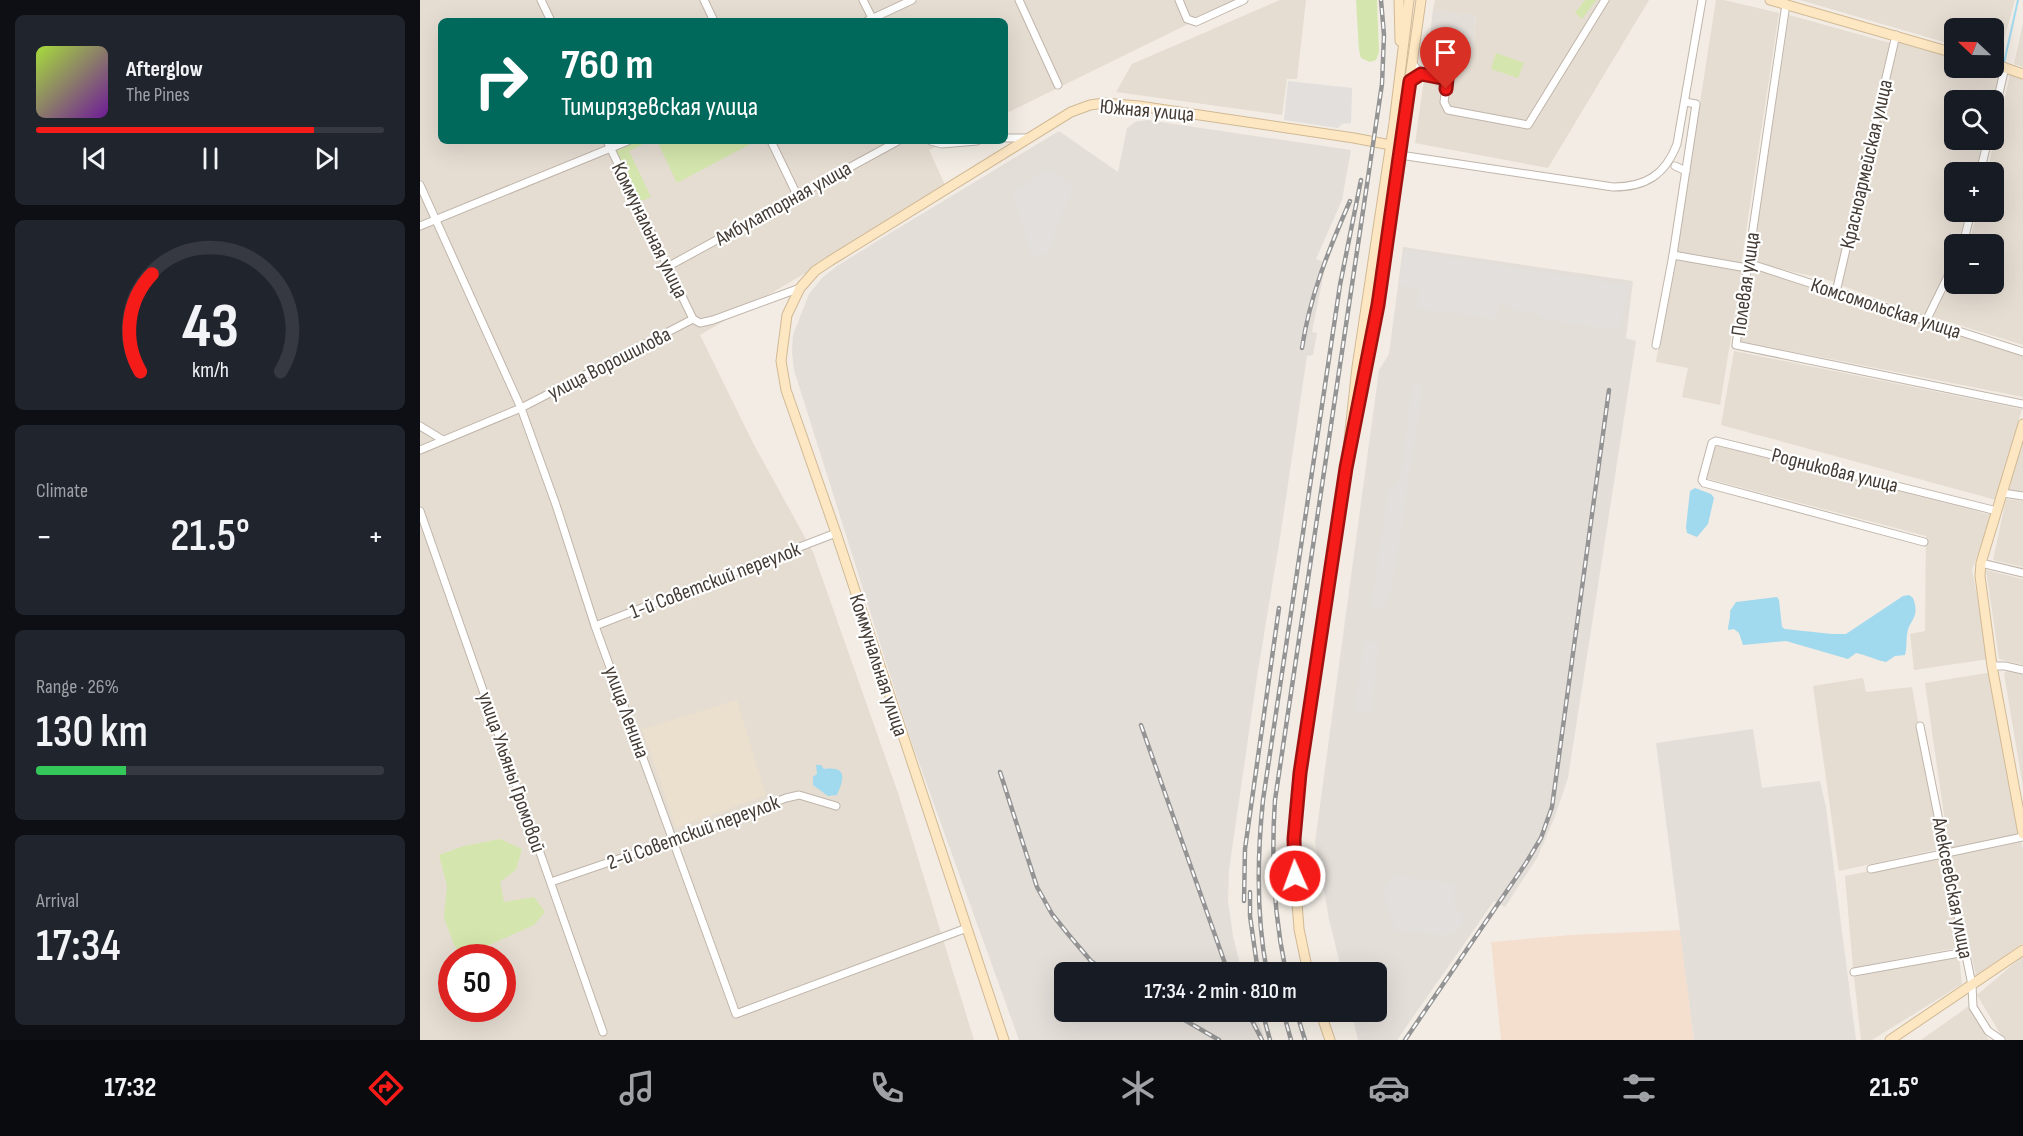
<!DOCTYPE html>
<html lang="en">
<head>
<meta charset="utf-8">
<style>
	:root { --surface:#171b24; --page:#20242c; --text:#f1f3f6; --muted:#9ea1a6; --line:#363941; --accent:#f51b18 }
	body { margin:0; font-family:"Sofia Sans Condensed",sans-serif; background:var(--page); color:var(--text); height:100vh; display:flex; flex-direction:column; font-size:22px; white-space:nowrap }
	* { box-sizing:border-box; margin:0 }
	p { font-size:20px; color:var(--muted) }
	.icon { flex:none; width:33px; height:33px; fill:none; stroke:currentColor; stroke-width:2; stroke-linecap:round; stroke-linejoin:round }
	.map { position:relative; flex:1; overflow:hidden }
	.drawer { display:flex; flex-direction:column; gap:15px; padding:15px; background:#0d0f14; width:420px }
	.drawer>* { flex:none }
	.guide { position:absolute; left:18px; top:18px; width:570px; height:126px; border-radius:9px; box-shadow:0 6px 24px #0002; background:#00695c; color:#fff; overflow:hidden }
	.needle { width:39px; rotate:292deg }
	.controls { position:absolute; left:1524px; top:18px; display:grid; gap:12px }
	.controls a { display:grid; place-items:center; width:60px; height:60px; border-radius:9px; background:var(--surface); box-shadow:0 6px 24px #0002; font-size:30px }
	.speed { position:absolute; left:18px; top:944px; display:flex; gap:12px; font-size:30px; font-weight:700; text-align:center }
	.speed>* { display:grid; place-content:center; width:78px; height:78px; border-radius:50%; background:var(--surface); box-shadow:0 6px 24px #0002; line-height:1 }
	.speed .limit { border:9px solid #d22; background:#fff; color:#111 }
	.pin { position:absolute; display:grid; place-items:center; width:51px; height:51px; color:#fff; margin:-62px -26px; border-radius:50% 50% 50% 0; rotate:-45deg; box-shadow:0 0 6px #0007 }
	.pin .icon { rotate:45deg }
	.me { position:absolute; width:66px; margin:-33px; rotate:358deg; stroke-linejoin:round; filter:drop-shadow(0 0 4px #0008) }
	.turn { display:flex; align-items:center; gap:21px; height:126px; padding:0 24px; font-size:27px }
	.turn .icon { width:78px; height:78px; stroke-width:2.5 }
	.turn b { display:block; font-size:42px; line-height:51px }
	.big { font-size:45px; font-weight:600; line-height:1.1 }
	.drawer .tile { flex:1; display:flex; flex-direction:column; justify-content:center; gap:9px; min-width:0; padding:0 21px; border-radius:9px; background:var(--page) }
	.drawer .dial { align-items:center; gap:0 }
	.dial svg { height:156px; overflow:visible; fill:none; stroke:var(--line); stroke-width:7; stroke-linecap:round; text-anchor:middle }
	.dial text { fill:var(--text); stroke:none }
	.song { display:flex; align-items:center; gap:18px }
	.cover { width:72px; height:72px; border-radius:9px; background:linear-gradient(135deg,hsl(80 70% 55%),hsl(280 70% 35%)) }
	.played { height:6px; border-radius:3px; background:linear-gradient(90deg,var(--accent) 80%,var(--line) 80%) }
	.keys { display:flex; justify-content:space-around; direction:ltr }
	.heat { display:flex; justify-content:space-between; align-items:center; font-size:33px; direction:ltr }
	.charge { height:9px; border-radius:4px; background:linear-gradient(90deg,#34c759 26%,var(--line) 0) }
	.trip { position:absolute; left:634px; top:962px; width:333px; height:60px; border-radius:9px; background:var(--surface); box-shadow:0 6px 24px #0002; font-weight:600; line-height:60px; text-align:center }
	.tab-bar { display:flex; height:96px; justify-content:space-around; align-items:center; background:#090b0e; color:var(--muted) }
	.tab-bar .icon { width:42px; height:42px }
	.tab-bar .on { color:var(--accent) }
	.tab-bar b { font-size:27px; color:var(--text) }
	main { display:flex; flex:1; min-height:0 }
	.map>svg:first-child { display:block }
</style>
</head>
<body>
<main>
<section class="drawer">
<div class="tile">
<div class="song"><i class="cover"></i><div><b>Afterglow</b><p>The Pines</p></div></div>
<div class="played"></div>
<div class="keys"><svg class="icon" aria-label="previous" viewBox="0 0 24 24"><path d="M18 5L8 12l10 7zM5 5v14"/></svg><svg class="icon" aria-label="pause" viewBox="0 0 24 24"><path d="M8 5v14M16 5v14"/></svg><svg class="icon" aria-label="next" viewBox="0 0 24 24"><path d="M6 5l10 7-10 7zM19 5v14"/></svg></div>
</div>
<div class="tile dial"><svg viewBox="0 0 100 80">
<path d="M14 69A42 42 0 1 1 86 69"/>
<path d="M14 69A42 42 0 0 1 20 19" stroke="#f51b18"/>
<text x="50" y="56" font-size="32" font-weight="700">43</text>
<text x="50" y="72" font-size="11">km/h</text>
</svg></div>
<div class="tile"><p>Climate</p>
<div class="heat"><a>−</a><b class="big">21.5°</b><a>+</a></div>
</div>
<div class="tile"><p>Range · 26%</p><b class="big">130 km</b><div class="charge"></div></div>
<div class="tile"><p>Arrival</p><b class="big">17:34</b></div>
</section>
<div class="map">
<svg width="1603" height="1040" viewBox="0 0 1603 1040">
	<rect width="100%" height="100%" fill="#f2ece4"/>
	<g fill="#e5ddd2" fill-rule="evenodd">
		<path d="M0 0H817L585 114V21H21V141H528L509 150 525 185 401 264 280 335 333 443 393 552 478 793 554 1040H0ZM32 957H82V1008H32Z"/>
		<path d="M860 0H886L877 79H867L862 115 696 92 712 64Z"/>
		<path d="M1015 0H1229L1128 168 995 143 1008 51 1052 56 1056 16 1013 9Z"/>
		<path d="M1296 0H1304L1359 13 1321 265 1255 252 1265 199Z"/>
		<path d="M1380 0H1595L1579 58 1574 56V28H1534V45Z"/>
		<path d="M1369 15 1470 43 1416 282 1332 262Z"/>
		<path d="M1603 23V67L1594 64Z"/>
		<path d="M1478 41 1534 58V68H1567L1581 72 1574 101 1534 100V140H1564L1556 172H1534V212H1546L1538 244H1534V254L1505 316 1420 285Z"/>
		<path d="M1590 75 1603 80V345L1513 317 1534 276V284H1574V244H1549L1557 212H1574V172H1567Z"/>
		<path d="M1254 257 1322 270 1300 405 1262 397 1268 368 1236 362Z"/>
		<path d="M1330 267 1412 296 1603 355V397L1318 341Z"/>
		<path d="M1314 351 1602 409 1576 500 1301 425Z"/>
		<path d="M1603 433V492L1589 490Z"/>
		<path d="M1294 444 1572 515 1552 570 1569 659 1494 670 1490 634 1505 631 1506 536 1285 478Z"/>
		<path d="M1586 499 1603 501V567L1573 560Z"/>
		<path d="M1566 570 1603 579V665L1579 659Z"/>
		<path d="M1590 670 1603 673V788L1584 673Z"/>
		<path d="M1573 672 1599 835 1529 850 1505 683Z"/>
		<path d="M1443 678 1446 692 1492 687 1520 849 1419 871 1393 686Z"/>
		<path d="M1601 840 1603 851V943L1556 976 1530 856Z"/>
		<path d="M1525 856 1541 947 1433 968 1425 876Z"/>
		<path d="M1539 956 1542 984 1452 1040H1441L1434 977Z"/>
		<path d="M1603 956V1040H1584L1557 995Z"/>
		<path d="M1549 1006 1569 1040H1501Z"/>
	</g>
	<path fill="#f4dfcf" d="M1261 930 1274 1040H1081L1071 942 1150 935Z"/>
	<g fill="#e4ded9">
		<path d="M1013 9 1056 15 1052 57 1008 51Z"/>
		<path d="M727 120 931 150 922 200 896 259 906 263 892 332 897 333 893 355 887 356 860 538 837 677 809 870 808 901 813 936 822 972H645V1011H835L844 1036 836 1040H599L489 735 374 370 372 353 373 335 389 294 403 277 417 266 467 235 639 131 698 172 707 128 715 122Z"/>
		<path d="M983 247 1213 281 1206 338 1216 341 1148 778 1134 819 1117 858 1085 907 1074 901 977 1040H938L931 1011H957V972H922L909 919 895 842 959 370 969 354Z"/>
		<path d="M1333 729 1342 788 1400 781 1406 807 1436 1040H1274L1236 743Z"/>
	</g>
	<path fill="#ebdfce" d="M317 700 346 795 256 828 222 729Z"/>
	<g fill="#d4e6ad">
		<path d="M936 0H957L959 52 956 60 950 62 941 58 939 50Z"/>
		<path d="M1165 0H1176L1162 19 1155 13Z"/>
		<path d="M1076 53 1104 63 1098 78 1071 69Z"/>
		<path d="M217 141H229L209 151 231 197 219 202 194 152Z"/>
		<path d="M237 141H336L257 183Z"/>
		<path d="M80 839 102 849 96 870 80 882 84 902 114 897 125 912 114 925 69 945 57 957H45L35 947 24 918 27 886 19 855 44 846Z"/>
	</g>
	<g fill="#e2dfdc">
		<path d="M868 81 932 88 931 123 922 124 918 128 864 120Z"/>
		<path d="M629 169 654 187 637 225 630 252 612 258 593 192Z"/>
		<path d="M984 250 1208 286 1200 330 1123 319 1116 313 1093 310 1079 300 1076 319 997 308 999 288 979 285Z"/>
		<path d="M993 385 1003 386 971 594H967L965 609 951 607 969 487 976 485 986 458 983 456Z"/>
		<path d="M944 641 959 643 951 713 935 711Z"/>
		<path d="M974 876 1036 884 1033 903 1046 920 1031 935 975 930 962 890Z"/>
	</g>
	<g fill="#a1d9ee">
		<path d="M1275 488 1291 494 1294 498 1288 524 1277 537 1267 533 1266 527 1270 491Z"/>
		<path d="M1489 595 1493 598C1501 619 1488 620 1487 635 1486 642 1487 647 1485 655L1475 656 1466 662C1455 660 1447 655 1436 653L1428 659 1366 641 1323 645 1319 633 1314 629 1308 630C1308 623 1311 618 1310 611L1316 602 1357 597 1359 600 1362 627 1365 629 1412 634H1426L1483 596Z"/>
		<path d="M396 765H401L404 769C428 766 424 779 417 795L408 796 393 785V777L397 774Z"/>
	</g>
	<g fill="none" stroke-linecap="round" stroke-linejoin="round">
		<path stroke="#a1d9ee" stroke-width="2" d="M1584 63 1598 0"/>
		<g stroke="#c0b5aa" stroke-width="9">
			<g id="street">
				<path d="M121 0 131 21"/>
				<path d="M284 0 294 21"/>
				<path d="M443 0 452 18"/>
				<path d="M599 0 638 85"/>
				<path d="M759 0 767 19 776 22 824 0"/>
				<path d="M1366 4 1316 345 1603 404"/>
				<path d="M447 21 492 0"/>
				<path d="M993 64 1001 74 1027 79 1024 102 1028 110 1108 125 1185 0"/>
				<path d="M1574 115 1585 67"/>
				<path d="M585 138H608"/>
				<path d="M187 141 273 319"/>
				<path d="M351 141 377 195"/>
				<path d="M511 141 522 144 557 141"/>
				<path d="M980 155 1193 187C1226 187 1245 175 1257 144L1282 0"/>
				<path d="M1255 166 1266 171"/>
				<path d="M1560 172 1568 140"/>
				<path d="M0 185 101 408 136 505 175 626 316 1014 547 928"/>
				<path d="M0 226 208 141"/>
				<path d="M1543 244 1551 212"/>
				<path d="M1253 255 1327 268"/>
				<path d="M1328 263 1603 352"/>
				<path d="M249 266 478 141"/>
				<path d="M1416 292 1476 35"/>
				<path d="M1506 321 1534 264"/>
				<path d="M1236 345 1253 255 1276 104 1265 102"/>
				<path d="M0 426 23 440"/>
				<path d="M0 450 101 408 273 319 280 323 293 320 380 288"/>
				<path d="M1583 493 1603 496"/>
				<path d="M0 511 183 1032"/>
				<path d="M1504 542 1284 483 1282 480 1292 443 1296 441 1577 511"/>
				<path d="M1561 563 1603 573"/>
				<path d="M175 626 416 533"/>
				<path d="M1572 666H1585L1603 670"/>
				<path d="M1500 726 1552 985 1553 1007 1568 1031 1581 1040"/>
				<path d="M1451 869 1603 837"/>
				<path d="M131 882 254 840 366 798 379 795 416 806"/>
				<path d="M1434 972 1545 952"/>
			</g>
		</g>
		<g stroke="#d1b995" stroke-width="11">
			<g id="secondary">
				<path d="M979 0 980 41"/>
				<path d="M1350 0 1534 53"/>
				<path d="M1574 64 1603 74"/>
				<path d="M937 413 958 305 1001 0"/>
				<path d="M1603 424 1561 563 1560 576 1572 666 1603 834"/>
				<path d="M888 972 879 929 875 876V812L926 468 937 367 974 123 989 0"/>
				<path d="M900 1011 910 1040"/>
				<path d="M584 1040 416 533 366 390 361 361 367 315 380 288 395 271 410 261 651 112 670 105 684 103 719 106 934 138 981 147"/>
				<path d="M1470 1040 1603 950"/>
			</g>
		</g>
		<use href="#street" stroke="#fff" stroke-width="7"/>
		<use href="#secondary" stroke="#fde7c3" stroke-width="9"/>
		<g stroke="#949494" stroke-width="4.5">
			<g id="rail">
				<path d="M882 348C890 295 909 249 930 201"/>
				<path d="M721 725 808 972"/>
				<path d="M580 772 617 887 632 914 648 934 671 961 687 972"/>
				<path d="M830 892V916L838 972"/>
				<path d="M824 901 825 849 859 608"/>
				<path d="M847 972C836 915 837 858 843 800L920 285 941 180"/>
				<path d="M866 972C854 916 851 858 855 800L962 84 964 35 961 0"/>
				<path d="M749 1011 799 1040"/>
				<path d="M827 1011 842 1040"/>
				<path d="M842 1011 850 1040"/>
				<path d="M863 1011 871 1040"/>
				<path d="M876 1011 885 1040"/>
				<path d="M985 1040 1106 863 1121 838 1132 807 1189 390"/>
			</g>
		</g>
		<use href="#rail" stroke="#fff" stroke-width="2" stroke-dasharray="7" stroke-linecap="butt"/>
	</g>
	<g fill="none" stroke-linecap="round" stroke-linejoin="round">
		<g stroke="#9f1210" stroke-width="15">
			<path id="route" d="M875 876 874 839 880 773 926 468 958 305 990 81 1001 74 1027 79 1026 89"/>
		</g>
		<use href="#route" stroke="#f51b18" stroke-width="10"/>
	</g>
	<g text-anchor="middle" stroke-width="4.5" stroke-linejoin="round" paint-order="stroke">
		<g font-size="21" fill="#443b34" stroke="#fff">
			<text transform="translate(727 110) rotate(5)" y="7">Южная улица</text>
			<text transform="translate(1446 164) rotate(-77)" y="7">Красноармейская улица</text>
			<text transform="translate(363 203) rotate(-29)" y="7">Амбулаторная улица</text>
			<text transform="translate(230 230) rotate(64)" y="7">Коммунальная улица</text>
			<text transform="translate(1325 284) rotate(-82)" y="7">Полевая улица</text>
			<text transform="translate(1466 308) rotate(18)" y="7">Комсомольская улица</text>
			<text transform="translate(189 363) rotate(-27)" y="7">улица Ворошилова</text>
			<text transform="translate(1415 470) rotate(14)" y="7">Родниковая улица</text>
			<text transform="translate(295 580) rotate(-21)" y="7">1-й Советский переулок</text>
			<text transform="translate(459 665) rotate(72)" y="7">Коммунальная улица</text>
			<text transform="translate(207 712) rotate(70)" y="7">улица Ленина</text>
			<text transform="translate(92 772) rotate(71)" y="7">улица Ульяны Громовой</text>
			<text transform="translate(273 832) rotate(-20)" y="7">2-й Советский переулок</text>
			<text transform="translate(1533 888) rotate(79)" y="7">Алексеевская улица</text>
		</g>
	</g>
</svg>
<div class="controls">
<a><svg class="needle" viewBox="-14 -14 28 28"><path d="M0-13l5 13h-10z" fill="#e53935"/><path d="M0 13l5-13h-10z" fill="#9ea1a6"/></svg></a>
<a><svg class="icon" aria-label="search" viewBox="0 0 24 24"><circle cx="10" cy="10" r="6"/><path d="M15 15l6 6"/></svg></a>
<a>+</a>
<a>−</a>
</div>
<div class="speed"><div class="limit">50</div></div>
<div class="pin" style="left:1026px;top:89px;background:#d93025"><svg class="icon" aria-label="arrive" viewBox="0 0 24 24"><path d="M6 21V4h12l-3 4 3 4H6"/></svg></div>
<svg class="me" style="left:875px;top:876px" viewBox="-20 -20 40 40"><circle r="17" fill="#f51b18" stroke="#fff" stroke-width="3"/><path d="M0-11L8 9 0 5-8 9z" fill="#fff"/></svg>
<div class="trip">17:34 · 2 min · 810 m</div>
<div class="guide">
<div class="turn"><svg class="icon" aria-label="right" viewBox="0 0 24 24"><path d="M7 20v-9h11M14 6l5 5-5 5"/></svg><div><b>760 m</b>Тимирязевская улица</div></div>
</div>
</div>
</main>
<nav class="tab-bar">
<b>17:32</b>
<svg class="icon on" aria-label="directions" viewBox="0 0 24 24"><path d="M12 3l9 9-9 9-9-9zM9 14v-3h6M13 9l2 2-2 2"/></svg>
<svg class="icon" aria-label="music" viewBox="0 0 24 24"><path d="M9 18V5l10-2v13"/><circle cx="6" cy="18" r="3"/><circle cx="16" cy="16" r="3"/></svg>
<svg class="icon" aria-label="phone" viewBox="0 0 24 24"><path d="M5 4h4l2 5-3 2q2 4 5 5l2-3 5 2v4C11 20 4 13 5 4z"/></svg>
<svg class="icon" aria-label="climate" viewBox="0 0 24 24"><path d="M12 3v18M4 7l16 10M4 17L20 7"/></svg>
<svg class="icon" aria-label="car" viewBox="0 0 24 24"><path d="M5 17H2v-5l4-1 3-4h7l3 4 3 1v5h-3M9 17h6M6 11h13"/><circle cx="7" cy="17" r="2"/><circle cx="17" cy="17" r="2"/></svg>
<svg class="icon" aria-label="filters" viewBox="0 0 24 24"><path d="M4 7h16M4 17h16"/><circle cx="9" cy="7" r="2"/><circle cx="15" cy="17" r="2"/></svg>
<b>21.5°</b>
</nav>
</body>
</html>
